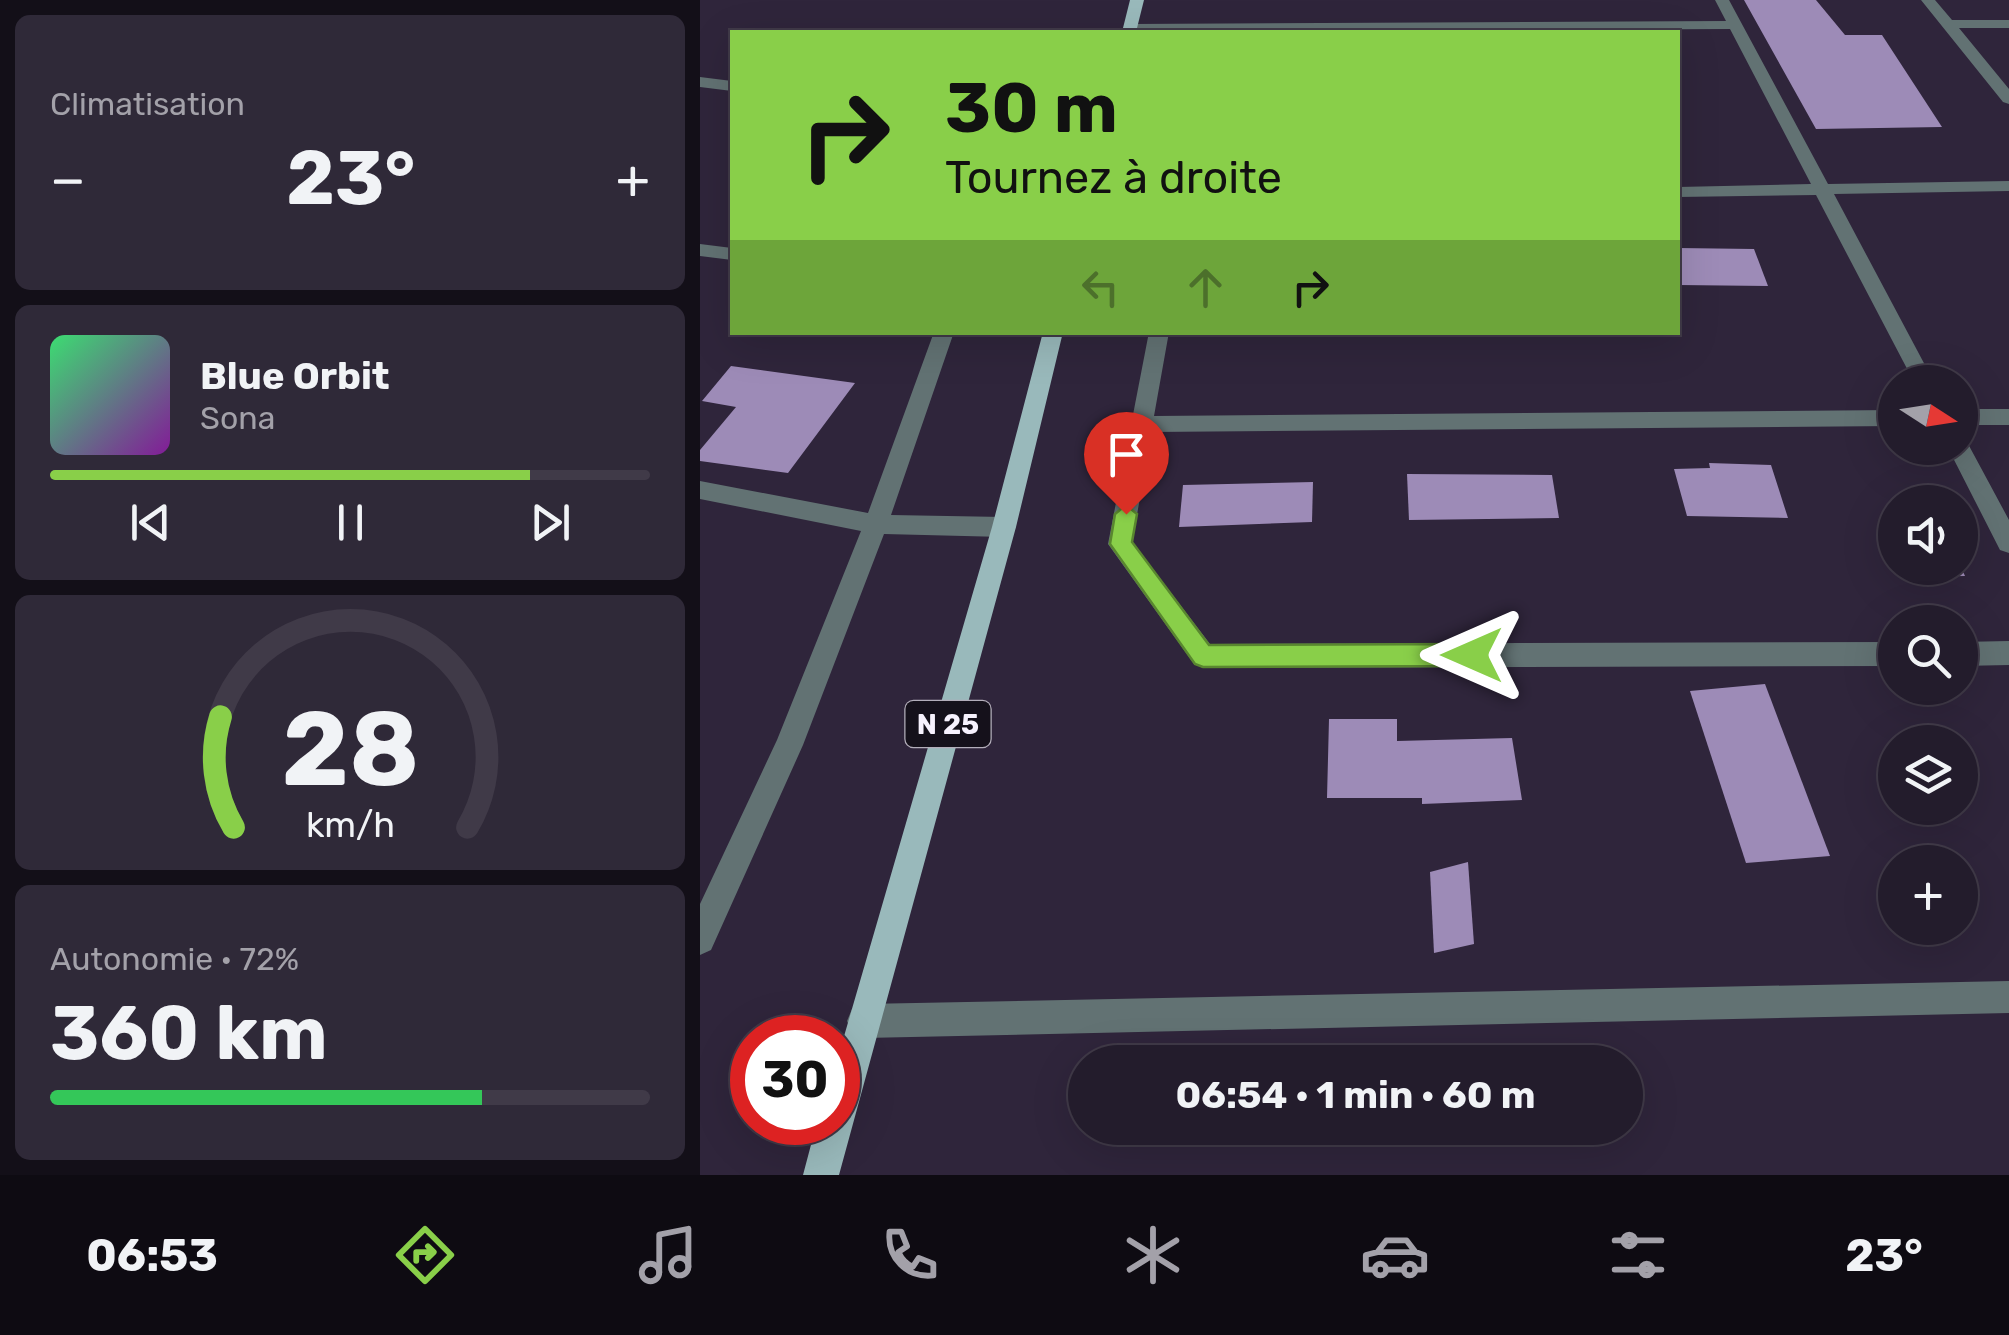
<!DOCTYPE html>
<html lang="fr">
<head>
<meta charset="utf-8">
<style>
	:root { --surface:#231c2c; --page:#2f2938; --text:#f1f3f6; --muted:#a3a1a9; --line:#403a48; --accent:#89cf49 }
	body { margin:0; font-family:Rubik,sans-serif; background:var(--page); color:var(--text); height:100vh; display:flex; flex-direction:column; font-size:38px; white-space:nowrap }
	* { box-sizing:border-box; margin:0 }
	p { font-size:32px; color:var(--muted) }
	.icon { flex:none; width:55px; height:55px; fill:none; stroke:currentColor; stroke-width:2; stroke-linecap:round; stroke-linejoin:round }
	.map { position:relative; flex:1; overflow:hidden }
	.sheet { display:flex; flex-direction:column; gap:15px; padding:15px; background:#130f18; width:700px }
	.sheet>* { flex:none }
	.top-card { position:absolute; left:30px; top:30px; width:950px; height:305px; border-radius:0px; box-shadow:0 10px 40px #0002,0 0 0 2px var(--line); background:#89cf49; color:#111; overflow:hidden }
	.needle { width:65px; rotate:102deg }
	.controls { position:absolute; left:1178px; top:365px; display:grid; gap:20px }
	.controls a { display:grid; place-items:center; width:100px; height:100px; border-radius:50%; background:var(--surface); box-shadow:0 10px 40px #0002,0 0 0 2px var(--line); font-size:50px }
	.speed { position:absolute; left:30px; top:1015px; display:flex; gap:20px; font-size:50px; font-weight:700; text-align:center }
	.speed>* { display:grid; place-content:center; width:130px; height:130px; border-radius:50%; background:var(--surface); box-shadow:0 10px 40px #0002,0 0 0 2px var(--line); line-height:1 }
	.speed .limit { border:15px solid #d22; background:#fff; color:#111 }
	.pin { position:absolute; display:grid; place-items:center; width:85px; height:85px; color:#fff; margin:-102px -42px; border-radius:50% 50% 50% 0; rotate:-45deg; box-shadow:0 0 10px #0007 }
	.pin .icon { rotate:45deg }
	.me { position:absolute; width:110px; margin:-55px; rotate:270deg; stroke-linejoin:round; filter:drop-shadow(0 0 8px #0008) }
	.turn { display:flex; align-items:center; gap:35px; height:210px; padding:0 50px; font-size:45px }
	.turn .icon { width:130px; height:130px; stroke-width:2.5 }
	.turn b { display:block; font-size:70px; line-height:85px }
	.lanes { display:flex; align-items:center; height:95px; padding:0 50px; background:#0003; justify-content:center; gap:50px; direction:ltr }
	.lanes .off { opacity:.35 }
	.big { font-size:75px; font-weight:700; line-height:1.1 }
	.sheet .card { flex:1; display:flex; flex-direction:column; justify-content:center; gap:15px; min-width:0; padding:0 35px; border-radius:15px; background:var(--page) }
	.sheet .dial { align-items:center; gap:0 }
	.dial svg { height:260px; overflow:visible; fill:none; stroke:var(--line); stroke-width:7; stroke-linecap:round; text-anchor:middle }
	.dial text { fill:var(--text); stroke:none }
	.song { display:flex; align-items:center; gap:30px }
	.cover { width:120px; height:120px; border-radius:15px; background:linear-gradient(135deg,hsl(140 70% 55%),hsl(290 70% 35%)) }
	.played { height:10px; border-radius:5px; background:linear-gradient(90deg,var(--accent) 80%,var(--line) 80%) }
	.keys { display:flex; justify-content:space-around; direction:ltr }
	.heat { display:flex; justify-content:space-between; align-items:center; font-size:55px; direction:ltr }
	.charge { height:15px; border-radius:8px; background:linear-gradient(90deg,#34c759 72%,var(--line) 0) }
	.trip { position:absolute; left:368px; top:1045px; width:575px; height:100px; border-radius:50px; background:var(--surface); box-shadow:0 10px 40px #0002,0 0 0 2px var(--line); font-weight:700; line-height:100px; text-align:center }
	.dock { display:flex; height:160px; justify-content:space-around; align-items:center; background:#0e0b12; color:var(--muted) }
	.dock .icon { width:70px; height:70px }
	.dock .selected { color:var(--accent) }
	.dock b { font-size:45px; color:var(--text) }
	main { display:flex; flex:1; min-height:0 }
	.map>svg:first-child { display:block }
</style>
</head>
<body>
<main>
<section class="sheet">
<div class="card"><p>Climatisation</p>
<div class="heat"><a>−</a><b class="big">23°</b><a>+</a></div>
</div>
<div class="card">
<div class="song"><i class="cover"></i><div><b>Blue Orbit</b><p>Sona</p></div></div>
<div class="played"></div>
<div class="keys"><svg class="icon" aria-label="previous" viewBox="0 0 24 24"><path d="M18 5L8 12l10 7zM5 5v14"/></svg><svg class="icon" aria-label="pause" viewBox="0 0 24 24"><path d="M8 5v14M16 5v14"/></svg><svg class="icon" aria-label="next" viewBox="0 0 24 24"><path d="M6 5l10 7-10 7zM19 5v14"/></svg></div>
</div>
<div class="card dial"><svg viewBox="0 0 100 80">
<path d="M14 69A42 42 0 1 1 86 69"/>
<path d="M14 69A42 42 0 0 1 10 35" stroke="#89cf49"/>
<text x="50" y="56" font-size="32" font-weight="700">28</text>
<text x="50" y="72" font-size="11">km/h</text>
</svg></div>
<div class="card"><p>Autonomie · 72%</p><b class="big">360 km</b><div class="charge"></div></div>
</section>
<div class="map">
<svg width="1309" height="1175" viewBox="0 0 1309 1175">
	<rect width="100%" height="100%" fill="#2f253b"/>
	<g fill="#9d8bb7">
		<path d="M1044 0H1116L1145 35H1182L1242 127 1116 129Z"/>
		<path d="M978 248 1054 249 1068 286 978 285Z"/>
		<path d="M31 366 104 376 155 383 88 473 0 461V450L36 407 2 401Z"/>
		<path d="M1009 463 1071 465 1088 518 987 516 974 469 1010 468Z"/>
		<path d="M707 474 852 475 859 518 709 520Z"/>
		<path d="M613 482 612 522 479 527 483 485Z"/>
		<path d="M1260 565 1265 576 1204 577 1200 568Z"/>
		<path d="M1065 684 1130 856 1046 863 990 691Z"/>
		<path d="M629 719H697V741L812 738 822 800 722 804V798H627Z"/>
		<path d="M768 862 774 944 734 953 730 872Z"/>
	</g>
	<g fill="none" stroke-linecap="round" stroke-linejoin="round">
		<g fill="#627273" fill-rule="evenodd">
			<path d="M1015 0H1029L1128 184 1309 181V191L1134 194 1234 382H1214L1116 195 978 197V187L1111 184 1030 29 430 32 423 28 430 24 1026 21Z"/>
			<path d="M1221 0H1235L1252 20H1309V28H1259L1309 89V104L1303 102Z"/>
			<path d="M0 77 32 81V91L0 87Z"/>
			<path d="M0 244 32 248V260L0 256Z"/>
			<path d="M234 332H254L191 515 304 517 312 520 316 527 312 534 304 537 184 534 103 745 11 950 0 955V904L77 740 161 531 0 499V481L168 513Z"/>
			<path d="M449 332H469L454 416 1195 410V426L452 432 432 542 510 644 1195 642V666L503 668 494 664 408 544Z"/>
			<rect x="1260" y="409" width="49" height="16"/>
			<path d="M1260 440 1267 442 1309 520V553L1300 550 1248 448H1260Z"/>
			<path d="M1309 641V665L1260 666V642Z"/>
			<path d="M1309 981V1013L164 1038 152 1033 147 1021 152 1009 164 1004Z"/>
		</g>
		<g fill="#99b9bb" fill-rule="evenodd">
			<path d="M430 0H444L436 32H422Z"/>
			<path d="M343 332H363L316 527 139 1175H103L117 1122H138V1057L292 527Z"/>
		</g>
	</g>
	<path fill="#89cf49" stroke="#59872f" stroke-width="2.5" d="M426 505 437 514 432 542 509 645 772 644 781 647 784 655 781 663 772 666 503 667 495 664 410 544 415 514Z"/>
	<g text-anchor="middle" stroke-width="10" stroke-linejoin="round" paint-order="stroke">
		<rect fill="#15111b" stroke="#b3aeba" stroke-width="2.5" x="205.5" y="701" width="85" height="46" rx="8"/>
		<g font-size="28" font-weight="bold" fill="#f7f2fe">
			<text x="248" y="734">N 25</text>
		</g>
	</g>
</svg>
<div class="controls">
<a><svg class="needle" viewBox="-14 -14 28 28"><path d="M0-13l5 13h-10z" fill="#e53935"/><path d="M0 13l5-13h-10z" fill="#a3a1a9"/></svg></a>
<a><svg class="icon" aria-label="sound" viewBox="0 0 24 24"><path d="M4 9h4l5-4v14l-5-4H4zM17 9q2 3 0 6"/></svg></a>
<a><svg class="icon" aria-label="search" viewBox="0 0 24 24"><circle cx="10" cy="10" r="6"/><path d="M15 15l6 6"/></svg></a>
<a><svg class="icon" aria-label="layers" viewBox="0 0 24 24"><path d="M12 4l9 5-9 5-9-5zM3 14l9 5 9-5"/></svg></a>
<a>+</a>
</div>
<div class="speed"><div class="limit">30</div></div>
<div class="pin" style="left:426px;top:514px;background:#d93025"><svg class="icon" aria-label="arrive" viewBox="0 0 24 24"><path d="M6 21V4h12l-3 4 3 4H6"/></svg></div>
<svg class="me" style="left:772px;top:655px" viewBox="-20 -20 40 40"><path d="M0-17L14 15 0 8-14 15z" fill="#89cf49" stroke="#fff" stroke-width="4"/></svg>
<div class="trip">06:54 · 1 min · 60 m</div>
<div class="top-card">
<div class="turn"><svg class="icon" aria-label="right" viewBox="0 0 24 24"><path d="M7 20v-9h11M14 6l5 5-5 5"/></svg><div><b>30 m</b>Tournez à droite</div></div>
<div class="lanes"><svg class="icon off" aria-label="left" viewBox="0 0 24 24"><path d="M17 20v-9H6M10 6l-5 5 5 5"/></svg><svg class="icon off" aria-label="ahead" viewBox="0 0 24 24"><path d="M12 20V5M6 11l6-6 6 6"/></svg><svg class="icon" aria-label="right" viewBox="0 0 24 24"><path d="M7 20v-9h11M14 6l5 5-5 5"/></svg></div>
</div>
</div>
</main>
<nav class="dock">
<b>06:53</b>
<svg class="icon selected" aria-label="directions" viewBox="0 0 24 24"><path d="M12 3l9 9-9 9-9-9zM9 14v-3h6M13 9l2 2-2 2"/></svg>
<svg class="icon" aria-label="music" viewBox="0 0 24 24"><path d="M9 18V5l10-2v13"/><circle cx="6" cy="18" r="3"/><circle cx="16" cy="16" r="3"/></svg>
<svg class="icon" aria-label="phone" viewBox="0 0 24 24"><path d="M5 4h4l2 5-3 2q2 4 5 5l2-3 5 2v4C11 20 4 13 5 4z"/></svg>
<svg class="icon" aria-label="climate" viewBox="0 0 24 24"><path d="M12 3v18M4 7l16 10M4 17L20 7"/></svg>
<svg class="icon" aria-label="car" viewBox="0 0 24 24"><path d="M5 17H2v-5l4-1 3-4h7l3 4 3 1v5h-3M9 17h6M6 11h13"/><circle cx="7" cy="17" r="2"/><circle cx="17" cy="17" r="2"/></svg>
<svg class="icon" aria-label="filters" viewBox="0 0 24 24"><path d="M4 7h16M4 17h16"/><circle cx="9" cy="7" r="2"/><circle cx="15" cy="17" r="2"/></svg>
<b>23°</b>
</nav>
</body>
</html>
